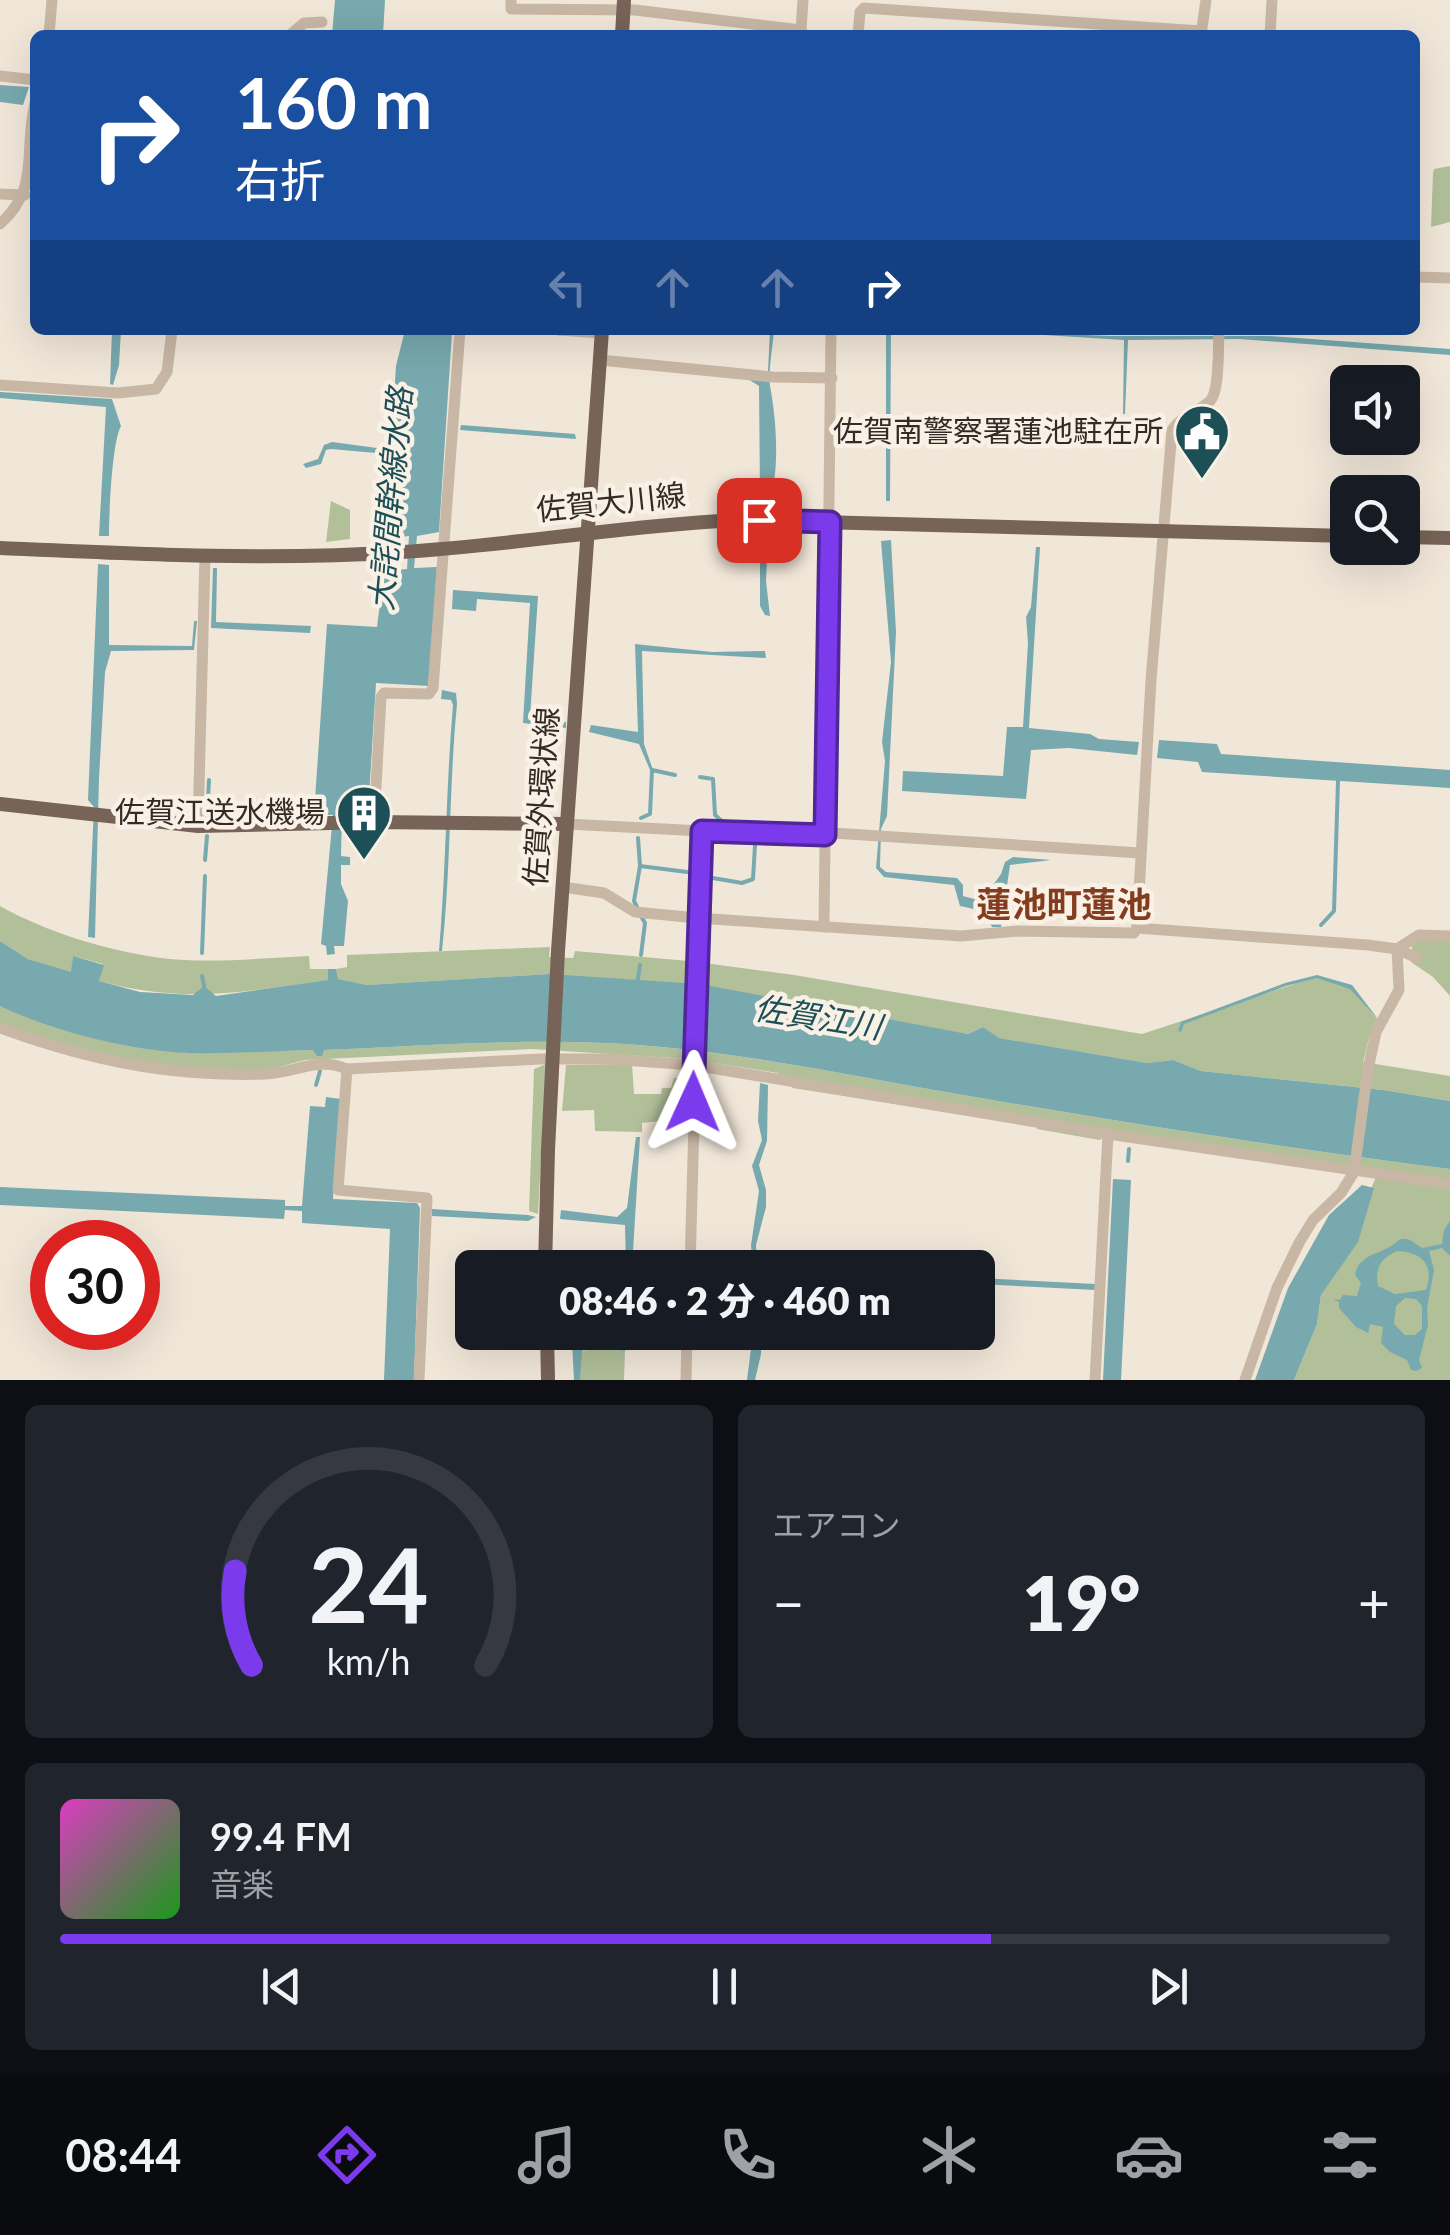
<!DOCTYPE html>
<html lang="ja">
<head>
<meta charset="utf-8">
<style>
	:root { --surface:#171b24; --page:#20242c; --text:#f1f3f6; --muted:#9ea1a6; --line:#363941; --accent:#7c3aed }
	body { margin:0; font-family:Lato,"Noto Sans JP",sans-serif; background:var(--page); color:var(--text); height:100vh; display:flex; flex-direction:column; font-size:38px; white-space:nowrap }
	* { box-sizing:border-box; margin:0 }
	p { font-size:32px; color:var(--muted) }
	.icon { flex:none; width:55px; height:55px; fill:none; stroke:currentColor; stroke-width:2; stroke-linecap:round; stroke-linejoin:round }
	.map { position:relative; height:1380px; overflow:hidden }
	.sheet { display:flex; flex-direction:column; gap:25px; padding:25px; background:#0d0f14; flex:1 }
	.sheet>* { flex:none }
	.hud { position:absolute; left:30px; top:30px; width:1390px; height:305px; border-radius:15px; box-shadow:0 10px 40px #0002; background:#1a4fa0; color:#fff; overflow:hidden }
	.fabs { position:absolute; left:1330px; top:365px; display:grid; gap:20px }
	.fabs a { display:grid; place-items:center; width:90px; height:90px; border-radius:15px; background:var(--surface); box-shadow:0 10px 40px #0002; font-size:50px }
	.speed { position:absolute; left:30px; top:1220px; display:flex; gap:20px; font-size:50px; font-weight:700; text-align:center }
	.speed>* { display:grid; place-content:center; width:130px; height:130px; border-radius:50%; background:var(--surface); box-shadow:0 10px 40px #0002; line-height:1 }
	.speed .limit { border:15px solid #d22; background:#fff; color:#111 }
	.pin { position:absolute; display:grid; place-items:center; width:85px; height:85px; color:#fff; margin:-42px; border-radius:20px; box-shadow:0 5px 15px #0006 }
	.me { position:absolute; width:110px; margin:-55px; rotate:1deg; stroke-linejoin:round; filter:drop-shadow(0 0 8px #0008) }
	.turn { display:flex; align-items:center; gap:35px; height:210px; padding:0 40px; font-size:45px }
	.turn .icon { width:130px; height:130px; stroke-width:2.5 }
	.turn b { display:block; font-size:70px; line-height:85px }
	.lanes { display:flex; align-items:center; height:95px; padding:0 40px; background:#0003; justify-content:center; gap:50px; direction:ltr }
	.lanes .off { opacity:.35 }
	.big { font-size:75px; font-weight:800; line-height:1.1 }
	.sheet .tile { flex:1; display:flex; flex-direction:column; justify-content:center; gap:15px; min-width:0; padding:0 35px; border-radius:15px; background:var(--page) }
	.sheet .dial { align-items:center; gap:0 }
	.dial svg { height:260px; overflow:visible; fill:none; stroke:var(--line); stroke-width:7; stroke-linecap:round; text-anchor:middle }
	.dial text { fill:var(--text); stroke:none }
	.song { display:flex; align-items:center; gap:30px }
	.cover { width:120px; height:120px; border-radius:15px; background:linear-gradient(135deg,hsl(310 70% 55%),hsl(120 70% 35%)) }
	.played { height:10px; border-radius:5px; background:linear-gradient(90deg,var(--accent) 70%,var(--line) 70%) }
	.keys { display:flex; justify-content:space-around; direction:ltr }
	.heat { display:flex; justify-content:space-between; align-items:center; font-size:55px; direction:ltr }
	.sheet .tiles { flex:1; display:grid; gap:25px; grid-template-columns:1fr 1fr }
	.tile:last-child { grid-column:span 2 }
	.trip { position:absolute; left:455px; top:1250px; width:540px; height:100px; border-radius:15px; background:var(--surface); box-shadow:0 10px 40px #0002; font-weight:800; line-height:100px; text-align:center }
	.tabs { display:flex; height:160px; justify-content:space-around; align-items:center; background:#090b0e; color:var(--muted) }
	.tabs .icon { width:70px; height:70px }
	.tabs .current { color:var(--accent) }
	.tabs b { font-size:45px; color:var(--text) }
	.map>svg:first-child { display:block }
</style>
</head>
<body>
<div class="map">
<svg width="1450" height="1380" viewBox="0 0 1450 1380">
	<rect width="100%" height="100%" fill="#f1e7d9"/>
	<g fill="#b1c099">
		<path d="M1450 166V222L1431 227 1433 173 1434 169Z"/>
		<path d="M331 501 350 510V539L326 542Z"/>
		<path d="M0 906C46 932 108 951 161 958 209 964 260 958 309 956L310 969H328L329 980C245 992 182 1004 99 981L103 964 73 956 72 973 28 959 0 941Z"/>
		<path d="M1422 938 1450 939V996L1433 977 1411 962 1412 946Z"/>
		<path d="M550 947 549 957 573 958 575 951 689 961 794 975 1142 1034 1316 977 1351 987 1379 1021 1369 1038 1363 1062 1450 1076V1101L1383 1090 1201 1071 1173 1060 1147 1063 998 1038 983 1027 968 1034 549 974 367 985 337 979 336 969 347 967V955Z"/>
		<path d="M0 1006 187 1053 314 1050 319 1056 323 1050C416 1046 510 1039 603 1043 725 1048 844 1075 963 1095 1125 1123 1287 1148 1450 1169V1180L1108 1130 1100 1140 1037 1129V1118L957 1114 793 1088 778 1073 688 1059 532 1049 305 1060 267 1070 188 1068 124 1060 56 1045 0 1023Z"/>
		<path d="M546 1064 538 1214 529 1211 534 1069Z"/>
		<path d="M632 1064 634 1094H661L662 1088H671L674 1078H688V1099L670 1105 669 1120 642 1123V1132L595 1131 594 1110 562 1111 566 1065Z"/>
		<path d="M1376 1177 1450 1186V1380H1294L1317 1324 1321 1295 1336 1270Z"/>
		<path d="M591 1348 625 1351 624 1380H580L581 1352Z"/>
	</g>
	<g fill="#78a9ae" fill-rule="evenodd">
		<path d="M335 0H385L383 35H332Z"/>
		<path d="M0 85 29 87 23 105 0 102Z"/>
		<path d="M112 330H121L119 365 113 385 110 384Z"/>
		<path d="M405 330 452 333 439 532 417 536 414 568 437 567 429 686 376 683 368 813 342 814 341 856 350 857V865H341V884L348 901 344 946H334L335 954 327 955 326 946 321 944 333 815 314 814 327 624 377 627 384 571 407 569 409 536 385 539 396 366Z"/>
		<path d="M770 330H774C773 345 768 372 770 386 776 417 781 473 768 504L763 503 760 494 759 386 748 379 768 371Z"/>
		<path d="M886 330H891L890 501H886Z"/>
		<path d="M964 330 1110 336H1269L1450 349V355L1239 339 1128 340 1125 414H1123L1124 340Z"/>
		<path d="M0 392 112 399 121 426C112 442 109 514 109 536H99L106 407 0 398Z"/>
		<path d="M461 425 575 434 576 439 460 430Z"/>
		<path d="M332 442 377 448 376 453 331 449 326 450 321 464 306 468 303 464 318 459 324 445Z"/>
		<path d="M760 535 768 536 766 581 770 616 765 615 760 606Z"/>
		<path d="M891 540 896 632 887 816 881 829 880 867 886 872 957 878 963 885V896L982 901 1001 874 1005 862 1013 857 1051 860 1010 865 1001 927H992L983 911 960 906 954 885 884 877 876 868 885 761 882 742 891 662 881 541Z"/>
		<path d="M1036 547H1040L1029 728 1090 734 1099 739 1139 742 1137 755 1069 748 1031 750 1026 799 902 791 903 771 1003 776 1007 727H1023L1028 643 1026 617 1031 607Z"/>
		<path d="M98 564 109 565V645L192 646 194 621H197L194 650 111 651 105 672 99 778 95 938 88 937 94 807 88 800Z"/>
		<path d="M213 568H217L216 622 311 626 310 633 211 628Z"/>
		<path d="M453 590 538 596 530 717 566 722V728L523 723 530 603 477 599 476 611 452 609Z"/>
		<path d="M635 644 712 652 765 651 766 658 642 651 644 744 653 770H650L639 744 589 732 591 725 638 732Z"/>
		<path d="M442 690 456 693 457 704C449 786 451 869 442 951H439C446 869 446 787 453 705L451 700 441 699Z"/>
		<path d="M1159 740 1217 744 1221 754 1450 770V788L1202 772 1198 762 1157 758Z"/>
		<path d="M0 941 28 959 71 972 73 956 104 965 99 981 140 992 193 995 204 986 216 996 328 980V969H336L338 979 367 985 549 974 699 984 968 1034 983 1027 999 1038 1147 1063 1173 1060 1201 1071 1383 1090 1450 1101V1169C1287 1148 1125 1123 963 1095 844 1075 725 1048 604 1043 510 1039 417 1046 324 1050L322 1056H317L313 1050C272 1051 230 1054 189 1053 127 1050 56 1032 0 1006Z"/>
		<path d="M1317 975 1352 985 1378 1019 1350 989 1317 978 1286 986 1184 1024 1181 1032 1178 1031 1181 1022 1285 983Z"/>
		<path d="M760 1083 768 1085 767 1141 759 1165 766 1190V1207L756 1245 757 1267 753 1268 751 1245 759 1191 752 1166 762 1140 758 1121Z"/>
		<path d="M326 1097 341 1099 333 1199 417 1203 420 1208 414 1380H384L390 1229 302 1223V1211L285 1210 284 1219 0 1205V1187L285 1200V1206H302L310 1106 325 1107Z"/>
		<path d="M636 1137H640L632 1267H626L625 1225 560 1219 561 1210 617 1217 627 1208Z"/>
		<path d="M1113 1179 1131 1180 1121 1380H1103Z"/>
		<path d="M1362 1185 1374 1188 1358 1242 1321 1295 1317 1324 1294 1380H1255L1288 1288 1329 1215Z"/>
		<path d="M432 1209 528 1215 536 1217 528 1221 432 1216Z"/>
		<path d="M1450 1221V1256L1442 1248 1429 1251 1434 1270 1427 1308 1428 1325 1419 1360 1422 1368 1416 1371 1411 1370 1407 1360 1390 1352 1381 1343 1383 1327 1370 1324 1368 1333 1356 1327 1339 1308V1302L1333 1299 1340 1300 1343 1295 1357 1296 1361 1283 1355 1275C1359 1255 1377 1255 1391 1246 1399 1242 1397 1238 1407 1239 1411 1240 1419 1246 1422 1248L1442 1244 1444 1230ZM1397 1251C1422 1252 1435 1265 1426 1290L1395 1294 1378 1286C1375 1268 1380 1259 1397 1251ZM1405 1298 1416 1299 1422 1306V1329L1415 1335H1405L1394 1324 1396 1306Z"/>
		<path d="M978 1278 1095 1284V1290L978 1284Z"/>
		<path d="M621 1333H629L625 1351 591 1348 582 1351 580 1380H574L572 1342 620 1337Z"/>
		<path d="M753 1333H761V1354L755 1380H747Z"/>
	</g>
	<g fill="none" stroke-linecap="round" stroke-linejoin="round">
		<g stroke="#78a9ae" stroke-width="4">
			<path d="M700 777 713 779 715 815 724 823 754 826"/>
			<path d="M641 818 650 814 652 770 675 775"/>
			<path d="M207 819 209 780"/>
			<path d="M205 860 207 836"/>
			<path d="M640 866 695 873"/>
			<path d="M707 877 742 883 753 879 755 845"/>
			<path d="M637 907 634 901 640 866 638 838"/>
			<path d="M1321 925 1334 911 1338 781"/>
			<path d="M202 953 205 876"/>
			<path d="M641 955 645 923 641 916"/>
			<path d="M202 976 204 986"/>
			<path d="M638 979 640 965"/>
			<path d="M316 1085 320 1071"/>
			<path d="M1128 1161 1129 1149"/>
		</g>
		<g stroke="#c9b7a5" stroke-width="11">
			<path d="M511 0V9L635 10 801 30"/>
			<path d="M803 0 801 30 804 35"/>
			<path d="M49 35 52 0"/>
			<path d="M290 35 304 23 322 22"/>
			<path d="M858 35 860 12 864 8 1201 31"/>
			<path d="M1201 35 1206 0"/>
			<path d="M1270 35 1272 0"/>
			<path d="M0 76 35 80"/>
			<path d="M0 194 25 195"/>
			<path d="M0 224C41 187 23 152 35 103"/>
			<path d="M1415 277 1450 278"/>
			<path d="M558 330 602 333"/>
			<path d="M600 360 773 377 832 378"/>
			<path d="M0 385 118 393 156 389 167 372 172 330"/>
			<path d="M374 822 381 697 384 693 429 694 433 688 460 330"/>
			<path d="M567 824 702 831 833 833 1140 853"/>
			<path d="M198 826 205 556"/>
			<path d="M563 887 604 893 635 912 697 918 961 936 1018 931 1134 933 1137 928 1368 945 1397 949 1417 958"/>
			<path d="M824 927 831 330"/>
			<path d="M1137 928 1151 680 1172 430C1182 415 1197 413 1210 401 1220 391 1218 346 1219 330"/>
			<path d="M1397 949 1419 935 1450 936"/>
			<path d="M0 1028C60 1050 123 1067 187 1072 213 1074 239 1075 265 1074 295 1073 318 1056 347 1069L540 1059H608L693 1065 1108 1134 1450 1184"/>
			<path d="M347 1069 338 1190 427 1198 419 1380"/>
			<path d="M690 1268 702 831"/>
			<path d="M686 1380 687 1332"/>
			<path d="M1095 1380 1108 1134"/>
			<path d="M1245 1380 1277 1288 1299 1243 1313 1220 1341 1193 1354 1172 1368 1069 1376 1032 1399 990 1397 949"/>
		</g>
		<g stroke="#776357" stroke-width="14">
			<path d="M622 35 624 0"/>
			<path d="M1402 537 1450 538"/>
			<path d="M0 548C134 554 268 561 402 552 515 545 628 525 741 520L1348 536"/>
			<path d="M0 804 198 826 374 822 567 824"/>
			<path d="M545 1268 548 1150 558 951 602 330"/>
			<path d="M547 1332 548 1380"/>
		</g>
	</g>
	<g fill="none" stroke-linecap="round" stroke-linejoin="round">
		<g stroke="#51269a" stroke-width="25">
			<path id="route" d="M693 1102 702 831 825 835 830 522 759 520"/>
		</g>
		<use href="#route" stroke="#7c3aed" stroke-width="18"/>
	</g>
	<defs>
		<g id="civic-pin" transform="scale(2.875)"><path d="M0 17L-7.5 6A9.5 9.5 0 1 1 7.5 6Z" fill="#1c4f56" stroke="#f9f1e5"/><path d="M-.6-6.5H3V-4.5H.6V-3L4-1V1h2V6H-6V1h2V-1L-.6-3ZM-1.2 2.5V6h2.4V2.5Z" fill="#fff"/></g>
		<g id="building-pin" transform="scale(2.875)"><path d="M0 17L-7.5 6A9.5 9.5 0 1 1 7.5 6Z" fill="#1c4f56" stroke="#f9f1e5"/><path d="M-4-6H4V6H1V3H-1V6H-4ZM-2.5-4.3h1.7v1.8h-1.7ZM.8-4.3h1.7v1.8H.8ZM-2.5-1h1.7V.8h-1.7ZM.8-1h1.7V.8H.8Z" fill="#fff"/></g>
	</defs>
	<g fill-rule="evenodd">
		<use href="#civic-pin" x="1202" y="432"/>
		<use href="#building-pin" x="364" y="813"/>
	</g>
	<g text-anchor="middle" stroke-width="9" stroke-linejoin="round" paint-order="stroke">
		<g font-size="30" fill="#352b26" stroke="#f9f1e5" text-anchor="end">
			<text x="1163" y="442">佐賀南警察署蓮池駐在所</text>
			<text x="325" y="823">佐賀江送水機場</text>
		</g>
		<g font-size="30" fill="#352b26" stroke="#f9f1e5">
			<text transform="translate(611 503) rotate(-6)" y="10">佐賀大川線</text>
			<text transform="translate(542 797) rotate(-86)" y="10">佐賀外環状線</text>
		</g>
		<g font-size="32" font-style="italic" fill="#1c4f56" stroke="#f9f1e5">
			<text transform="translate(391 499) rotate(-85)" y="11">大詫間幹線水路</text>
			<text transform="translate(818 1018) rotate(9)" y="11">佐賀江川</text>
		</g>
		<g font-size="35" font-weight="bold" fill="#843c1f" stroke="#f9f1e5">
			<text x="1064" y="917">蓮池町蓮池</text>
		</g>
	</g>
</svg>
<div class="fabs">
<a><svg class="icon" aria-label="sound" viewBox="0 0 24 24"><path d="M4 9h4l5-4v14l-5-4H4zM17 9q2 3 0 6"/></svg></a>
<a><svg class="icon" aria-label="search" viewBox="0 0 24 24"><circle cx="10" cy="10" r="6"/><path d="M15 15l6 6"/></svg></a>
</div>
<div class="speed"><div class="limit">30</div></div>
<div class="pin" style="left:759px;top:520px;background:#d93025"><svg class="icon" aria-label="arrive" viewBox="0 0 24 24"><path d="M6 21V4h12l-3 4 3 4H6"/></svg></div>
<svg class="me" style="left:693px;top:1102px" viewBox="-20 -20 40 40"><path d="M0-17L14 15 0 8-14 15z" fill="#7c3aed" stroke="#fff" stroke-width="4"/></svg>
<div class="trip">08:46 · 2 分 · 460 m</div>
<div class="hud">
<div class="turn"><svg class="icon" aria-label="right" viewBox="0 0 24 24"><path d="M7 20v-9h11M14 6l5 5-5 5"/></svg><div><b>160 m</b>右折</div></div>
<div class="lanes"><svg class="icon off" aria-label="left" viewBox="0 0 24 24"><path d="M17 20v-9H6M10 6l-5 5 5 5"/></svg><svg class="icon off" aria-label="ahead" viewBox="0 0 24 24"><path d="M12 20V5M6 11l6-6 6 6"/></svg><svg class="icon off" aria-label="ahead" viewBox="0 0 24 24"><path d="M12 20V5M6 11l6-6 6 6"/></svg><svg class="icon" aria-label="right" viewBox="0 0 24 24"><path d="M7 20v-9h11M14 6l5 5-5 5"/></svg></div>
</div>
</div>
<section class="sheet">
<div class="tiles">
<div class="tile dial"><svg viewBox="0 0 100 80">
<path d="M14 69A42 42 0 1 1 86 69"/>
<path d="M14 69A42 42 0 0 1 9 40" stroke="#7c3aed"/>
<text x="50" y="56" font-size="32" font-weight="700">24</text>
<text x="50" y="72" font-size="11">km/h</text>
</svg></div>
<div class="tile"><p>エアコン</p>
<div class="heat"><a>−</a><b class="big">19°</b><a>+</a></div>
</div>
<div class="tile">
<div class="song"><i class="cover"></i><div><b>99.4 FM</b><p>音楽</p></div></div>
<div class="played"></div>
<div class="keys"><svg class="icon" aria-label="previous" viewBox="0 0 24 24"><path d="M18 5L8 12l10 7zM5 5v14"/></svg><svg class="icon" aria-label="pause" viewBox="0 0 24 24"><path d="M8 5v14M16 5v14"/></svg><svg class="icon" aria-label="next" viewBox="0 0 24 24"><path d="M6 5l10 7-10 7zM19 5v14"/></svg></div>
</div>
</div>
</section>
<nav class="tabs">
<b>08:44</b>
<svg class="icon current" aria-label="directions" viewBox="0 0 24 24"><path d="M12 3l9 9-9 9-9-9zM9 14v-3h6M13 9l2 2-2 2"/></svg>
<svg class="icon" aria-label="music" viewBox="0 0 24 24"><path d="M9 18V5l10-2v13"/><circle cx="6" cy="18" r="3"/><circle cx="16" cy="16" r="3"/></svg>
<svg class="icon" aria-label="phone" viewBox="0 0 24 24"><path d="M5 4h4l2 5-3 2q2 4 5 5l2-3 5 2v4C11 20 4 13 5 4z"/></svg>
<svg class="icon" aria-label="climate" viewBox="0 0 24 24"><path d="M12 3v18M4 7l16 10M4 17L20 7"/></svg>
<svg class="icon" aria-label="car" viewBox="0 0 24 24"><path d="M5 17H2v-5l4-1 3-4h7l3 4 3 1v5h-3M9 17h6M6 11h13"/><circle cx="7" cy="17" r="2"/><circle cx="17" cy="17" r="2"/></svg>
<svg class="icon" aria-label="filters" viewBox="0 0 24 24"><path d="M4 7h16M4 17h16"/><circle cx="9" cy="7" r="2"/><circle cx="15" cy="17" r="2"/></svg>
</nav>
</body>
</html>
